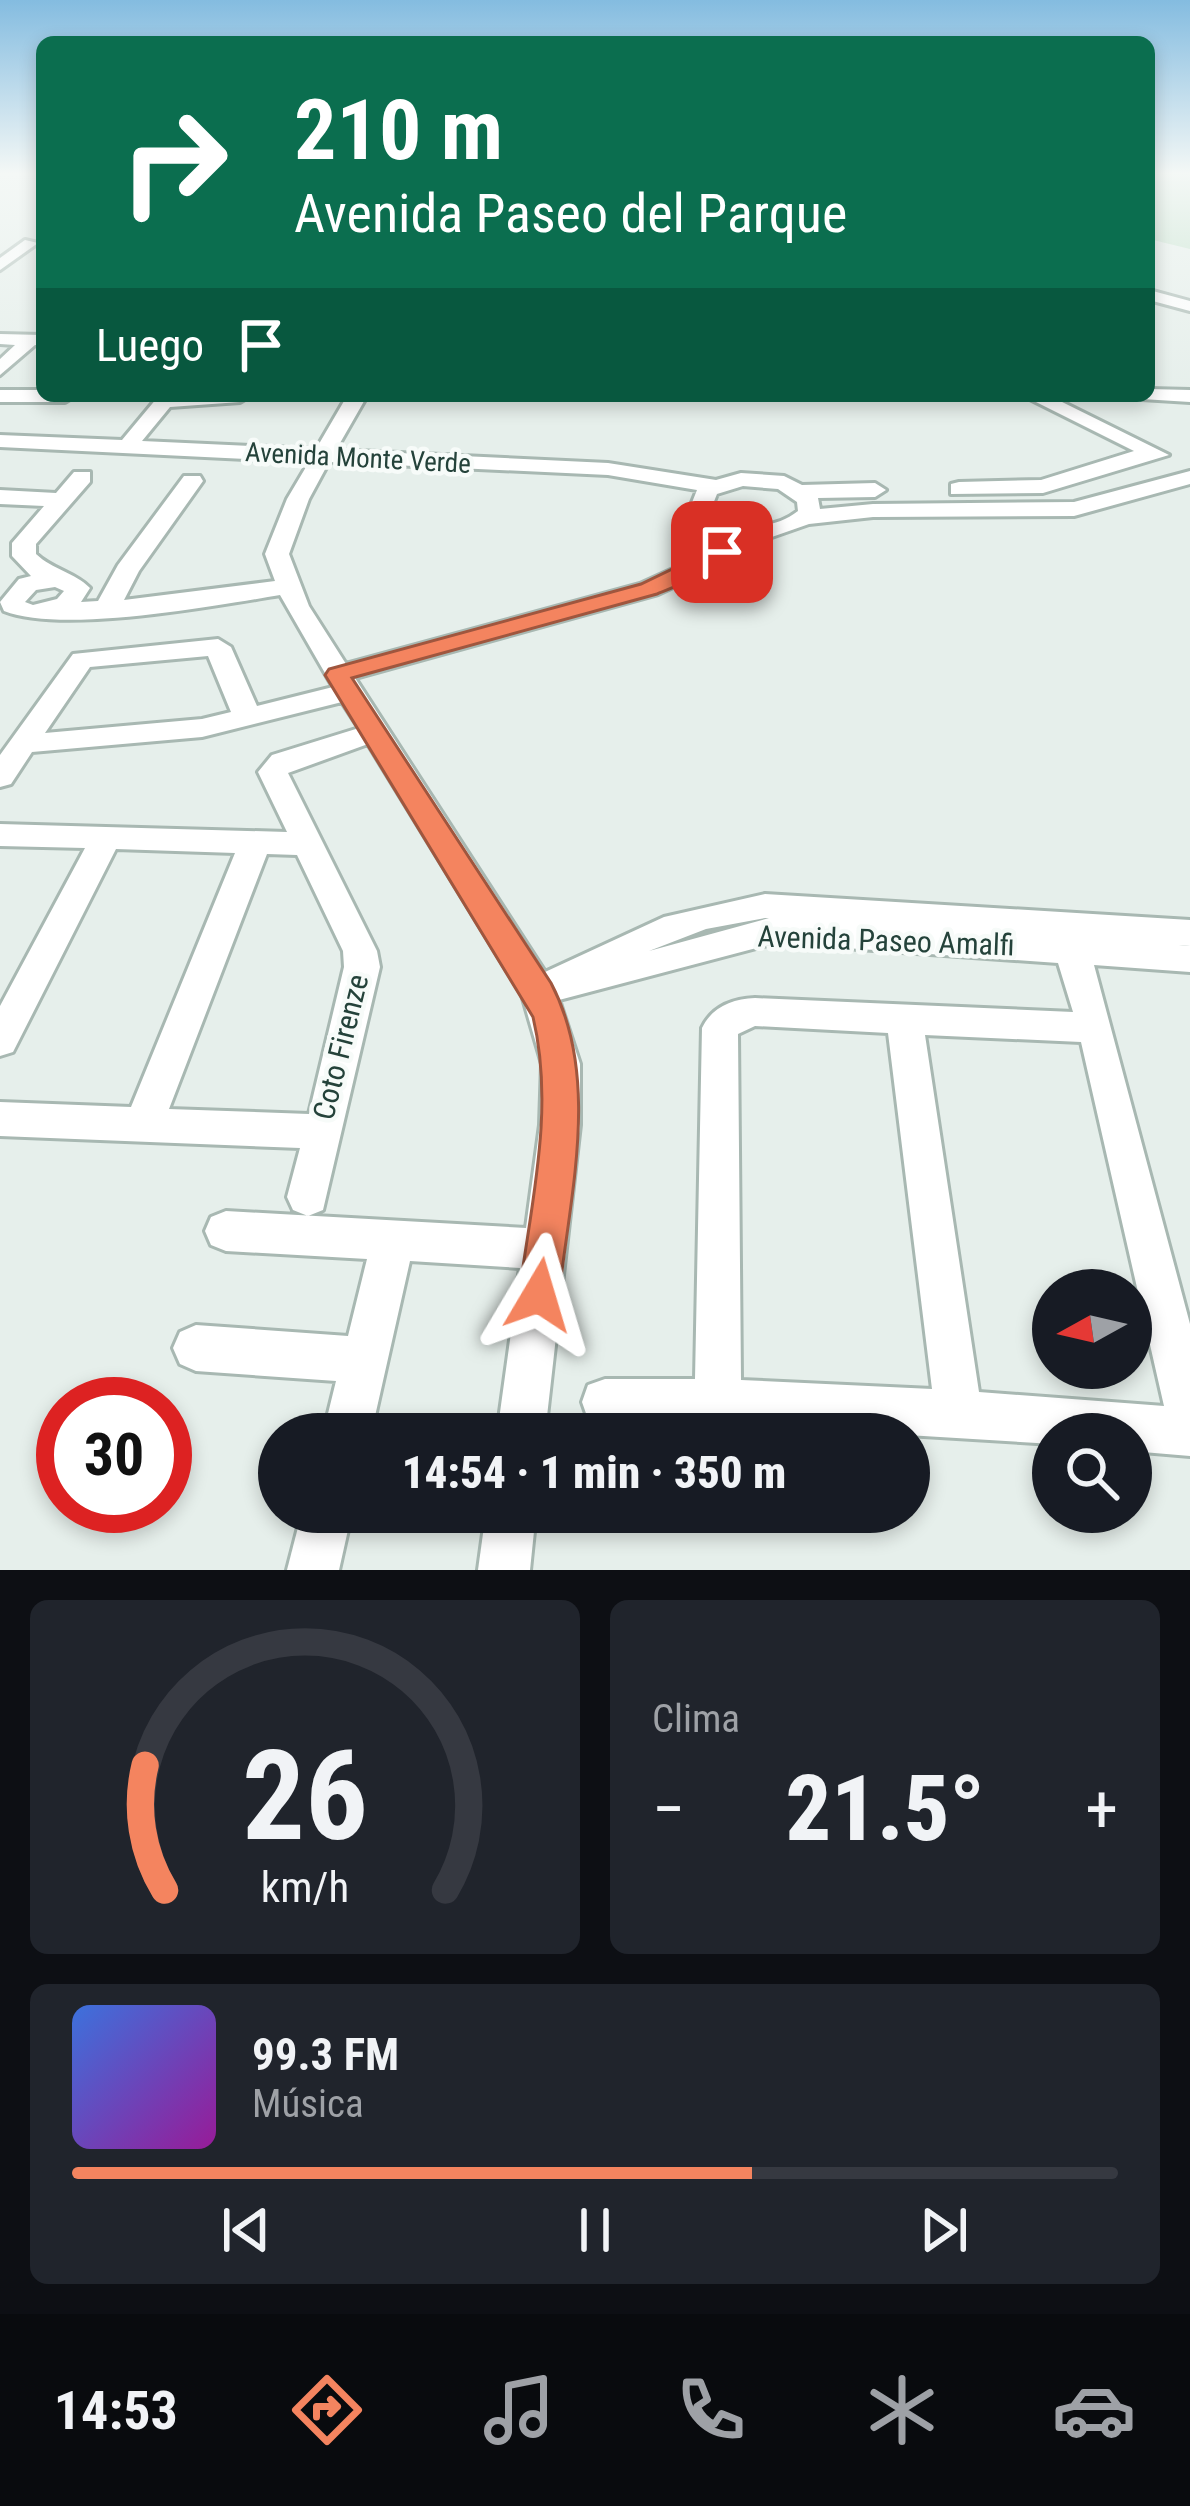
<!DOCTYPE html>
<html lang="es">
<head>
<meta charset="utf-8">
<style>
	:root { --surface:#171b24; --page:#20242c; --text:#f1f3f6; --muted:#9ea1a6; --line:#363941; --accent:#f4845f }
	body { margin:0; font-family:"Roboto Condensed",sans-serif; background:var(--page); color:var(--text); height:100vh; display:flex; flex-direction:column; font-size:45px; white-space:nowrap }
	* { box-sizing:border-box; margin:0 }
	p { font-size:39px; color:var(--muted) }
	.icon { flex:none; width:66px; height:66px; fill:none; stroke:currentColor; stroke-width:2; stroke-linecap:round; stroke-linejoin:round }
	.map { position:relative; height:1570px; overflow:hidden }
	.drawer { display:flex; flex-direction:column; gap:30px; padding:30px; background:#0d0f14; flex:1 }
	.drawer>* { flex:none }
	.guide { position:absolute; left:36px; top:36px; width:1119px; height:366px; border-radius:18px; box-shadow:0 6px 18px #0003; background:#0b6e4f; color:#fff; overflow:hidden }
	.needle { width:78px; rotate:262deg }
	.controls { position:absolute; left:1032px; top:1269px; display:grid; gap:24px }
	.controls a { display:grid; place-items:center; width:120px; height:120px; border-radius:50%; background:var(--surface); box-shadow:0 6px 18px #0003; font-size:60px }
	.speed { position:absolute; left:36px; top:1377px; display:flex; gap:24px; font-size:60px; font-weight:700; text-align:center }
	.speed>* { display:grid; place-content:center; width:156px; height:156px; border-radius:50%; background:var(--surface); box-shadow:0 6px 18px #0003; line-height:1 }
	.speed .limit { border:18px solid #d22; background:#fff; color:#111 }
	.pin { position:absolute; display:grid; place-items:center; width:102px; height:102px; color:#fff; margin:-51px; border-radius:24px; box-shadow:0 6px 18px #0006 }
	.me { position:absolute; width:132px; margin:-66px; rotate:7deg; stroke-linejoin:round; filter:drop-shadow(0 0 9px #0008) }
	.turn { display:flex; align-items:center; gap:42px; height:252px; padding:0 60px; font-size:54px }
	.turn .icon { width:156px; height:156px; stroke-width:2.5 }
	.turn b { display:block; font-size:84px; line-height:102px }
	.then { display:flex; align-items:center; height:114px; padding:0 60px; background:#0003; gap:24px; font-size:45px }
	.big { font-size:90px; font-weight:800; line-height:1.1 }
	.drawer .card { flex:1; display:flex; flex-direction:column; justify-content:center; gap:18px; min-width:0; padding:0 42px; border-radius:18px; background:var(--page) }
	.drawer .dial { align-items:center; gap:0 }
	.dial svg { height:312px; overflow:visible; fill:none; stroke:var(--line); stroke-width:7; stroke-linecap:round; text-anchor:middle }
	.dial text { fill:var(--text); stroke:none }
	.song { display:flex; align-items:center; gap:36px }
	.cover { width:144px; height:144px; border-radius:18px; background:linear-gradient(135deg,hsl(220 70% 55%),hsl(300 70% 35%)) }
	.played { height:12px; border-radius:6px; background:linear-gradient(90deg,var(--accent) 65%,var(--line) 65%) }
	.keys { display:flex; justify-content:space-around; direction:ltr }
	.heat { display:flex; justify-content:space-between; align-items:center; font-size:66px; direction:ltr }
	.drawer .tiles { flex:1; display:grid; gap:30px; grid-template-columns:1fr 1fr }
	.card:last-child { grid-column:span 2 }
	.trip { position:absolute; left:258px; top:1413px; width:672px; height:120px; border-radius:60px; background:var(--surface); box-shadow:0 6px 18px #0003; font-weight:800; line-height:120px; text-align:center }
	.tab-bar { display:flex; height:192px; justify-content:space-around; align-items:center; background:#090b0e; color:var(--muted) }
	.tab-bar .icon { width:84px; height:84px }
	.tab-bar .active { color:var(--accent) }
	.tab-bar b { font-size:54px; color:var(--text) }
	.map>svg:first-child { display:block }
</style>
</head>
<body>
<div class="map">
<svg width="1190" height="1570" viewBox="0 0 1190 1570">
	<rect width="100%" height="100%" fill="#e6efeb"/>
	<path fill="#bfe0c8" d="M1149 174H1190V249L1149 239Z"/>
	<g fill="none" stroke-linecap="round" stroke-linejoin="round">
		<g stroke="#a8b8b2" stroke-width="6">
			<g id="minor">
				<path d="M25 240 38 243 0 270V258Z"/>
				<path d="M1149 290 1190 301V311L1149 300Z"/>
				<path d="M0 334 42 335V345H35L0 375V359L15 345 0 344Z"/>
				<path d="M1149 389 1190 390V402L1142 399 1140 396H1149Z"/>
				<path d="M0 390H42V396H75L65 402H0Z"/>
				<path d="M250 396 240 402 170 407 142 441 316 449 347 396H367L336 450 608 463 716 480 741 473 784 476 802 485 875 483 886 490 875 497 818 498 820 509 873 504 1074 502 1190 471V484L1074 516 873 517 809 524 769 538H746L722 564 658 594 355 678 545 972 664 917 765 894 1190 920V946L1168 944 1190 946V972L1094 965 1190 1324V1456L1131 1451V1434H1053V1444L825 1430 605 1425 588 1419 582 1402 588 1385 605 1379H695L702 1028C712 1007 732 999 755 998L1073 1012 1058 963 775 943 559 1000 580 1064V1125L545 1434H497L520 1268 410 1261 371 1434H323L336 1381 196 1371 180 1364 173 1348 180 1332 196 1325 348 1336 367 1259 226 1251 211 1245 205 1231 211 1217 226 1211 526 1228 540 1125 542 1064 522 995 368 744 288 773 377 951 380 967 323 1210 308 1216 293 1210 287 1197 300 1148 0 1136V1102L131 1107 235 853 116 849 13 1052 0 1056V1006L85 848 0 846V824L287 832 258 772 272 755 359 728 342 702 202 737 32 752 11 784 0 787V755L73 654 218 639 231 647 257 706 333 687 280 595C214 606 62 634 4 611L0 602 19 579 31 576 12 556V543L44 506 0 504V490L56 493 74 472H90V482L36 544V554C53 570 74 572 90 588L81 602 98 601 118 565 184 476H200L203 481 139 571 124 600 275 581 265 554 287 499 309 462 0 447V435L122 440 157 398ZM329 462 608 475 697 490 691 505 703 521 725 533 706 554 640 584 346 664 309 606 289 554 309 499ZM743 486 778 489 797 502 798 511C771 532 736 529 713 504L717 494ZM55 587 64 591 57 599 33 605 25 602 36 590ZM208 656 231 712 202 719 45 733 90 667ZM267 854 297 855 343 951 344 967 309 1114 169 1109ZM765 918H769L649 951 706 929ZM755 1026 888 1033 932 1389 741 1380 738 1034ZM925 1035 1081 1042 1164 1406 979 1392Z"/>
				<path d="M1024 396H1050L1169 455 1043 493 951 494V484L959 482 1041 480 1134 451Z"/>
				<path d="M302 1512H352L339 1570H287Z"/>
				<path d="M486 1512H536L530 1570H478Z"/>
			</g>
		</g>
		<use href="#minor" fill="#fff" fill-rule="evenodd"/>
	</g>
	<linearGradient id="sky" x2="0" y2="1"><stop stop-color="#84bce0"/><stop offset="0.44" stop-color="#f4f8f6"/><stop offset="1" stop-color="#f4f8f6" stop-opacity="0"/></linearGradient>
	<rect width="1190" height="394" fill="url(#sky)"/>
	<path fill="#f4845f" stroke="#9f563e" stroke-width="3" d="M722 545 733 552C711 573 684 583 657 594L352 678 551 983C601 1078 570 1194 559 1295L553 1309 539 1315 525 1309 519 1295C531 1203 555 1109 533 1017L325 675 329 669 641 584Z"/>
	<g text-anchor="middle" stroke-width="9" stroke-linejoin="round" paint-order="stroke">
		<g font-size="27" fill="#24423a" stroke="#f7fbf9">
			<text transform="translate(358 458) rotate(3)" y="9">Avenida Monte Verde</text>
		</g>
		<g font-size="30" fill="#24423a" stroke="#f7fbf9">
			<text transform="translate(886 941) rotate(2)" y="10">Avenida Paseo Amalfi</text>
			<text transform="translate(341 1047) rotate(-76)" y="10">Coto Firenze</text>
		</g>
	</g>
</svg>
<div class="controls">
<a><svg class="needle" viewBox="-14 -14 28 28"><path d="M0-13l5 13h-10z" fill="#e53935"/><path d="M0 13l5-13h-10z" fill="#9ea1a6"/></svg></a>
<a><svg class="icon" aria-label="search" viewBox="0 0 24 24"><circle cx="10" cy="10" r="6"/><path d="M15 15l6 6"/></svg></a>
</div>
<div class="speed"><div class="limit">30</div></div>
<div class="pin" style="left:722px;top:552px;background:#d93025"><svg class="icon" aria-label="arrive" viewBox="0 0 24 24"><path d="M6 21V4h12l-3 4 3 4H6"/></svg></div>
<svg class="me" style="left:539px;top:1295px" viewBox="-20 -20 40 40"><path d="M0-17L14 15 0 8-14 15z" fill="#f4845f" stroke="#fff" stroke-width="4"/></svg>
<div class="trip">14:54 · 1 min · 350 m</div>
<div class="guide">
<div class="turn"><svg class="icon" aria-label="right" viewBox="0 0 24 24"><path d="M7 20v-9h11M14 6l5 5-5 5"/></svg><div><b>210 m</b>Avenida Paseo del Parque</div></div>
<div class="then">Luego<svg class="icon" aria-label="arrive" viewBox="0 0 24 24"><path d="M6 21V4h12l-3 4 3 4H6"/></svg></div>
</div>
</div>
<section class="drawer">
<div class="tiles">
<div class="card dial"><svg viewBox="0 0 100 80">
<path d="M14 69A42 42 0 1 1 86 69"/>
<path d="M14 69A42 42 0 0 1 9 37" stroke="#f4845f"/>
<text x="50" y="56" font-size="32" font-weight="700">26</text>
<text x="50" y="72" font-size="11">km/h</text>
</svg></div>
<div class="card"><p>Clima</p>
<div class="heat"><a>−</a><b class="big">21.5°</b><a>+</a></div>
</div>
<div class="card">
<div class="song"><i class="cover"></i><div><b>99.3 FM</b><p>Música</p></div></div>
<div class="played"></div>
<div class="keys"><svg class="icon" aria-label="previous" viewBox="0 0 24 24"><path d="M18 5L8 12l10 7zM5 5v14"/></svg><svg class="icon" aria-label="pause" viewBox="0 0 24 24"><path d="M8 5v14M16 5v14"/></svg><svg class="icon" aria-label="next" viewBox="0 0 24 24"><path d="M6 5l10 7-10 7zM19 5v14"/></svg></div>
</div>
</div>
</section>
<nav class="tab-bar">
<b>14:53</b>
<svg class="icon active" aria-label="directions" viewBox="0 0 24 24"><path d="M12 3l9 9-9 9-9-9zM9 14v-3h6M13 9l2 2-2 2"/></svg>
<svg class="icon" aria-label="music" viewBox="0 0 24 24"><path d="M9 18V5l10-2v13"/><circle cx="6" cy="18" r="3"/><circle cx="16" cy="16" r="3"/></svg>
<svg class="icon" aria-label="phone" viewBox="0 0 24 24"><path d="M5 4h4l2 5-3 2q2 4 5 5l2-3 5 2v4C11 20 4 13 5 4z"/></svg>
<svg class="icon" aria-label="climate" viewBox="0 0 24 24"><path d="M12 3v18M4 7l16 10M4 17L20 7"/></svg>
<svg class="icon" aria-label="car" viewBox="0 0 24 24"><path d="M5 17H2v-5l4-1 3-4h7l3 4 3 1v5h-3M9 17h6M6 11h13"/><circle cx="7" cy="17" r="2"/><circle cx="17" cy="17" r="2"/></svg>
</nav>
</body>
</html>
